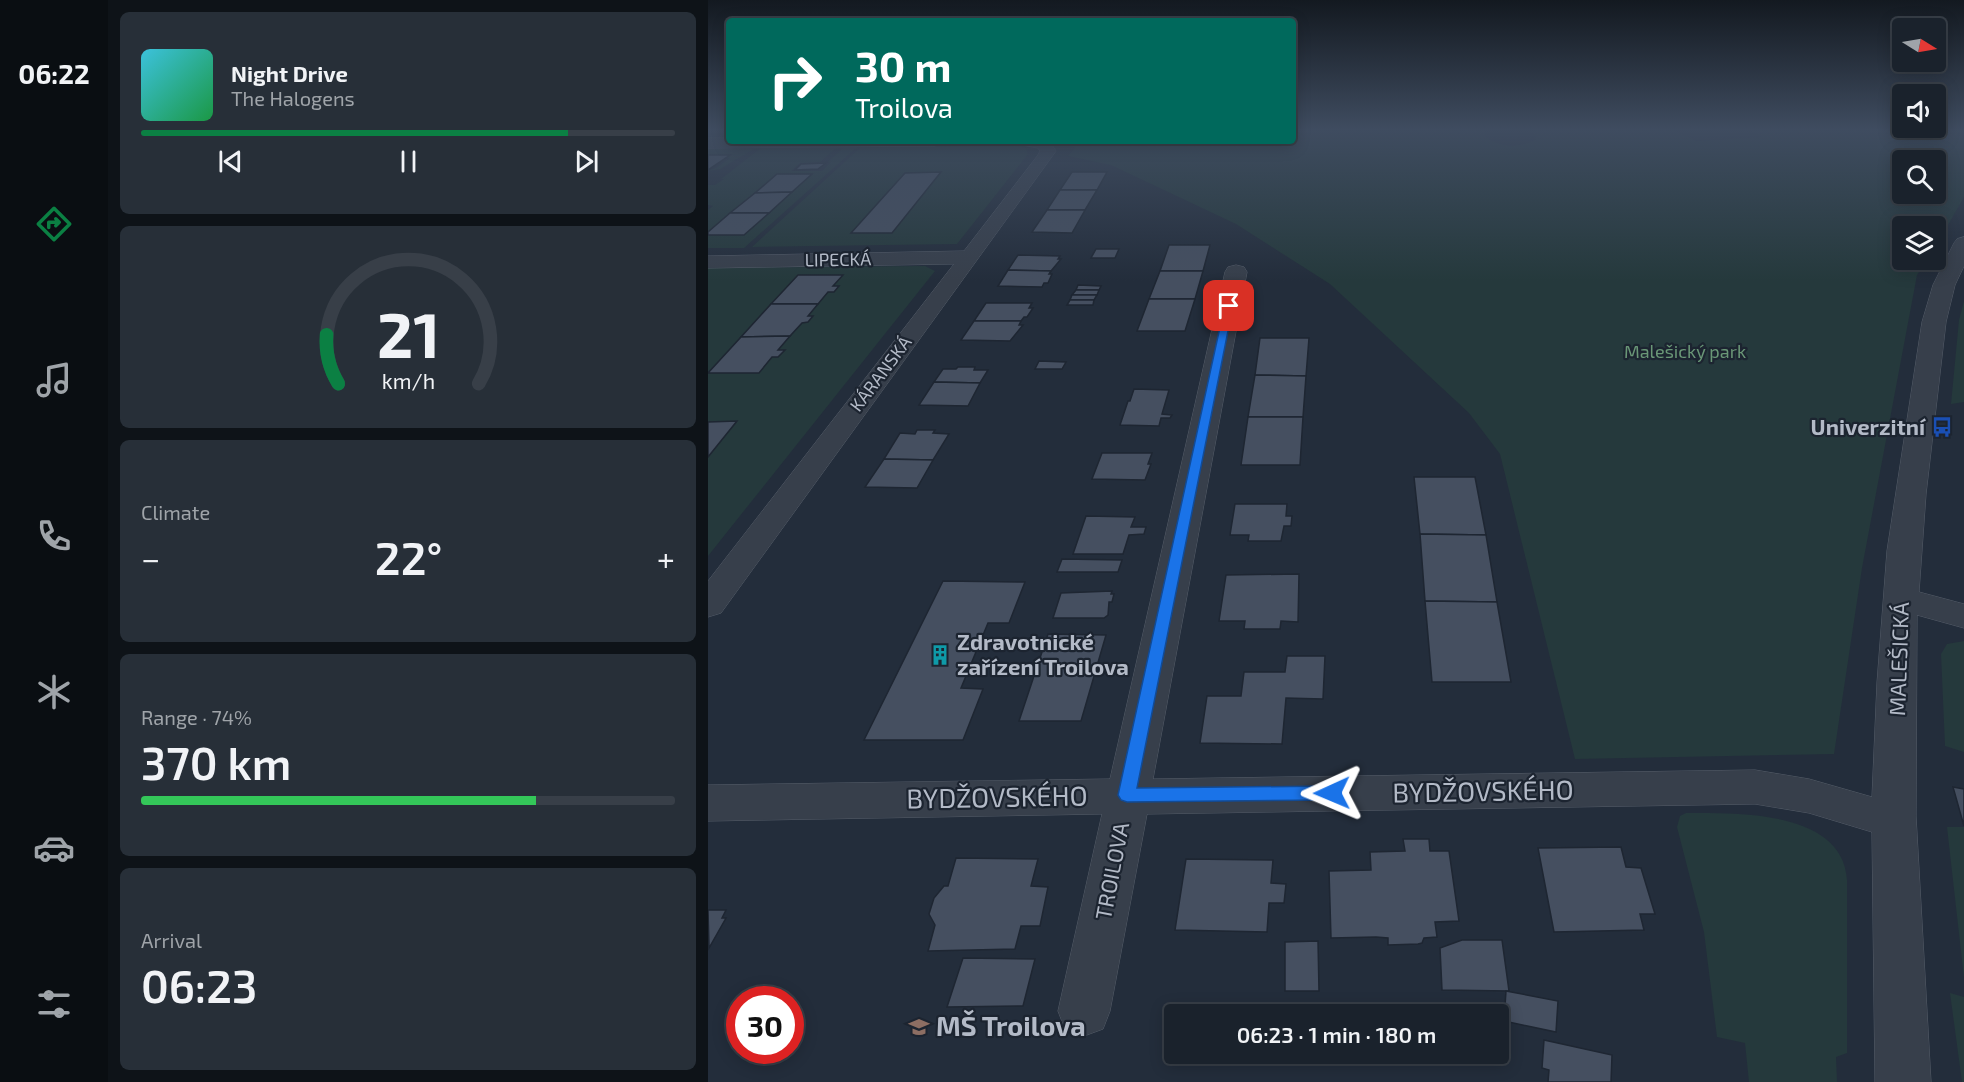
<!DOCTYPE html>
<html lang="en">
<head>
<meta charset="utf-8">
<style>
	:root { --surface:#1a222c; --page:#272f38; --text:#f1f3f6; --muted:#9fa4a9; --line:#383f48; --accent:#0b8043 }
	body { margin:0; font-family:"Exo 2",sans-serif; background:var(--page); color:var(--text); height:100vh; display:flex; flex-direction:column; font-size:22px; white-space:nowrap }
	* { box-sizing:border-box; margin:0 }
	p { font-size:20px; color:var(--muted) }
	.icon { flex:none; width:33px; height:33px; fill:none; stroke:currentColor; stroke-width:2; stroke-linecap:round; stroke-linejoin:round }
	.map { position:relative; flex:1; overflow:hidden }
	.panel { display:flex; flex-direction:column; gap:12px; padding:12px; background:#0e1318; width:600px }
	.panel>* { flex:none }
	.banner { position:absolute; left:18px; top:18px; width:570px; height:126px; border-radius:6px; box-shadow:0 3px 15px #0003,0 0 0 2px var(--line); background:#00695c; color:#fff; overflow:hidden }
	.needle { width:39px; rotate:101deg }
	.buttons { position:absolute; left:1184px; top:18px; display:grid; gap:12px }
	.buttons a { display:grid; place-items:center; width:54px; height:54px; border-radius:6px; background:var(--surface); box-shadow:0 3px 15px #0003,0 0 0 2px var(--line); font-size:30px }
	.speed { position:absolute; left:18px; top:986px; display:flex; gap:12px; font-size:30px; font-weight:700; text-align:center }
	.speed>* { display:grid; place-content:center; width:78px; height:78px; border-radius:50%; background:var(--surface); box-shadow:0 3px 15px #0003,0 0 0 2px var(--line); line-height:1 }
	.speed .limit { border:9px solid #d22; background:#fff; color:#111 }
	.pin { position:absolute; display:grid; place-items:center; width:51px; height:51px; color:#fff; margin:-26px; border-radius:12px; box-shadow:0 3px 9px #0006 }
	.me { position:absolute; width:66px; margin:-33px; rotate:269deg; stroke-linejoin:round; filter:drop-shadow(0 0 4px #0008) }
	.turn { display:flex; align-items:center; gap:21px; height:126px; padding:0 30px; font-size:27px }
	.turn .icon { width:78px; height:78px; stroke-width:2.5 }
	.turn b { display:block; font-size:42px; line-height:51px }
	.big { font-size:45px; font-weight:600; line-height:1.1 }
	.panel .card { flex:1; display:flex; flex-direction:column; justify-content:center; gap:9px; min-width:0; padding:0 21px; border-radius:9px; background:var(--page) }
	.panel .dial { align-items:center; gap:0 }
	.dial svg { height:156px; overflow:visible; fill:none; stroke:var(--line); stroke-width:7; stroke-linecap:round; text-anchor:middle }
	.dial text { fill:var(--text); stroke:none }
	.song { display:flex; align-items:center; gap:18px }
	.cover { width:72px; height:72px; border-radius:9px; background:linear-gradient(135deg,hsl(190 70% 55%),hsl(140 70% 35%)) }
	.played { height:6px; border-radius:3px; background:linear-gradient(90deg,var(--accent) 80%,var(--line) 80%) }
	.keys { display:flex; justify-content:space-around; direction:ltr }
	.heat { display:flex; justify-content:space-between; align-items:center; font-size:33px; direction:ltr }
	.charge { height:9px; border-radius:4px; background:linear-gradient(90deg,#34c759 74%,var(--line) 0) }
	.trip { position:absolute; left:456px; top:1004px; width:345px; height:60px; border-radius:6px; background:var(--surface); box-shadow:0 3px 15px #0003,0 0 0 2px var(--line); font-weight:600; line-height:60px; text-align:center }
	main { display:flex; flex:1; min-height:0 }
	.tabs { display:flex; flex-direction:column; width:108px; justify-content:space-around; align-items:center; background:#0a0e12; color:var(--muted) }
	.tabs .icon { width:42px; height:42px }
	.tabs .on { color:var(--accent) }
	.tabs b { font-size:27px; color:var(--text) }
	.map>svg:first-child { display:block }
</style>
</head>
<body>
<main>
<nav class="tabs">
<b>06:22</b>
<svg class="icon on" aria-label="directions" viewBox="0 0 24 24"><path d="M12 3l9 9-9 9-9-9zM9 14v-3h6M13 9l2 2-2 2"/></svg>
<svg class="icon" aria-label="music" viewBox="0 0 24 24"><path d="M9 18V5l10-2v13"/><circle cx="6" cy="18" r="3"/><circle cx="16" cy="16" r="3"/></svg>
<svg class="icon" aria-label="phone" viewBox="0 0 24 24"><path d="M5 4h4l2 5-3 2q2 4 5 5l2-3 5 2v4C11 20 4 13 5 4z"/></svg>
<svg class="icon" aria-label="climate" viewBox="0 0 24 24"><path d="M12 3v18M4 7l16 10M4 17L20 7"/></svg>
<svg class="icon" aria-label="car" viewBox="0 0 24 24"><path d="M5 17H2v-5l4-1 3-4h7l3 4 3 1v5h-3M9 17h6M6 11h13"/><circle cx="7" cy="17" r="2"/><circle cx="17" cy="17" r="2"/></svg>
<svg class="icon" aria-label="filters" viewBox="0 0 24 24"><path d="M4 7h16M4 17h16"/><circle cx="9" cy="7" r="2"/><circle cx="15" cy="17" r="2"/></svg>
</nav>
<section class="panel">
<div class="card">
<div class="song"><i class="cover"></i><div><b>Night Drive</b><p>The Halogens</p></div></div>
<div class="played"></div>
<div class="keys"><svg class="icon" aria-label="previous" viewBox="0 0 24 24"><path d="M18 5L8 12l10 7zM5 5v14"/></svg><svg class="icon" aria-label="pause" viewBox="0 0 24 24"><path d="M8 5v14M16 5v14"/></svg><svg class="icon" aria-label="next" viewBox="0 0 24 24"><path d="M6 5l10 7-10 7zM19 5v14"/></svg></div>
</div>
<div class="card dial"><svg viewBox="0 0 100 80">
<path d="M14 69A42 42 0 1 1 86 69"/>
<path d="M14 69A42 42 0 0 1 8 44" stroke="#0b8043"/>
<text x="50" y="56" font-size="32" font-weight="700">21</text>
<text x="50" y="72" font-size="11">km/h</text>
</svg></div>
<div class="card"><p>Climate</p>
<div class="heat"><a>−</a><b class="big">22°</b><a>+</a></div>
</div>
<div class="card"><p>Range · 74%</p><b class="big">370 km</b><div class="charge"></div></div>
<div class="card"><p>Arrival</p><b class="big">06:23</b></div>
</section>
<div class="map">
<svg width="1256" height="1082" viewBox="0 0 1256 1082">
	<rect width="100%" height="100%" fill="#232d3b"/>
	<g fill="#25393c" fill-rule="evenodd">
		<path d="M585 130H776L777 136C790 148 812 148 827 140L828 137 822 130H966L988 141 1055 137 1040 130H1256V197L1228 246 1227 247V226H1194V260H1219L1209 275 1154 568 1126 754 867 759 792 454 761 413 622 284 528 224 403 165 360 156 367 148 356 141H585ZM1194 160H1227V194H1194Z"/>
		<path d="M310 146 318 148 320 154 249 244 44 247 153 147ZM232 172 184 233H143L197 173Z"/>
		<path d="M136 147H149L36 248H0V235H36L104 174H69L0 232V210L5 206 0 205V185H7L16 179H13L53 148H128L112 162 92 163 83 171H114L123 162H120Z"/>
		<path d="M0 149H46L12 169 0 171 8 168 22 158H18L21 155H0Z"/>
		<path d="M217 266 227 271 0 556V457L29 422H0V373L51 372 64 357H70L76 350H70L94 323 100 322 105 316H100L120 292 130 286H125L134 275H90L0 372V268Z"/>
		<path d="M1256 301V402L1243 404 1251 320Z"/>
		<path d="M1256 641V752L1237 746 1233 654 1239 644Z"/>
		<path d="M978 813C1029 813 1135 810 1139 880V1053L1128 1057 1129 1082H1041L1037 1043 1009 1037 996 932 969 827 972 816Z"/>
		<path d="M1239 827H1256V978Z"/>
		<path d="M1242 993 1256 997V1082H1254Z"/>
	</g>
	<g fill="#454f60" stroke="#1e2632" stroke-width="1.5">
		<path d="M0 155H22L0 170Z"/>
		<path d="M118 163 110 169 87 170 93 164Z"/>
		<path d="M233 172 184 233H143L197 173Z"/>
		<path d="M364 172H399L389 190H352Z"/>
		<path d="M69 174H104L84 192 47 193Z"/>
		<path d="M352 190H389L377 210H339Z"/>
		<path d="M84 192 61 213H22L47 193Z"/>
		<path d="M339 210H377L364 233 324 232Z"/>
		<path d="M22 213H61L36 235H0V232Z"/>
		<path d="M461 245H502L495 271H452Z"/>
		<path d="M388 249H411L407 258H383Z"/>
		<path d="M310 255 352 256 350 259H353L343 271 300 270Z"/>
		<path d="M300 270 343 271 341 274H344L340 283H336L334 287 290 286Z"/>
		<path d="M452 271H495L487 299H441Z"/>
		<path d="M90 275H135L125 286H131L126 292H120L110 304H63Z"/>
		<path d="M370 285 393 286 391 290H368Z"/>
		<path d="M368 290H391L389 295H364Z"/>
		<path d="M364 295H389L386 300H362Z"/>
		<path d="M441 299H487L477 331H429Z"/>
		<path d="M362 300H386L385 305H359Z"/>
		<path d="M278 303H324L321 308H325L319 317H316L313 321H266Z"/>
		<path d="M63 304H110L100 316H105L100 322 94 323 82 336 33 337Z"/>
		<path d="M266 321H313L311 325H315L302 341 253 340Z"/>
		<path d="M82 336 70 350H77L70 357H64L51 373H0L33 337Z"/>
		<path d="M552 338H601L598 376 547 375Z"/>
		<path d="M331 361 358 362 354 369H327Z"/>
		<path d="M250 367H267L266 370H280L272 383 226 382 235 369H248Z"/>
		<path d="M547 375 598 376 595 417H540Z"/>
		<path d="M226 382 272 383 260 406 211 405Z"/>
		<path d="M426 389 461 390 454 414 464 415 462 418H453L451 426 412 425 420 401H422Z"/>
		<path d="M540 417H595L592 465H533Z"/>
		<path d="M29 421 0 457V422Z"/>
		<path d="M209 430H227L225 433 241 434 225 460 176 459 192 433 207 434Z"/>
		<path d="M394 453H444L440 464H443L437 480 384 479Z"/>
		<path d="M176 459 225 460 209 488 157 487Z"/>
		<path d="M706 477H767L778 535 712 534Z"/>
		<path d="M527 504H579L578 516H584L583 526H576L573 541H540L541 535H522Z"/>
		<path d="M378 516 427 517 423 527H438L436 534 421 535 415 554H365Z"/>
		<path d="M712 534 778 535 789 602 717 601Z"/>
		<path d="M354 559 414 560 410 572H349Z"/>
		<path d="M591 574 590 622 573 621 572 629H536L537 621H511L518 575Z"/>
		<path d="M235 581 317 582 301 623H280L253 688 275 689 255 740H156Z"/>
		<path d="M404 591 403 594H406L404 602H401L400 615 396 618H345L353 593Z"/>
		<path d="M717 601 789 602 803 682H724Z"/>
		<path d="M340 634 398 635 373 721H311Z"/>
		<path d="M579 656H617L615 699 578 698 574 744 492 743 499 696H533L536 672H577Z"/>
		<path d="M1245 787 1256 789V826Z"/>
		<path d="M695 839H721L722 851H741L751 921 727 922 729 937 716 938 714 943 710 944 680 945V938L668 937 623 938 621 871 663 870 662 852 697 851Z"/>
		<path d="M913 847 918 867 933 868 947 914H932L936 930 846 932 830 848Z"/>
		<path d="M248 858 330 859 323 886 340 887 332 926H313L307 949 220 951 227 925 221 914 226 898 236 886H240Z"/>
		<path d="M478 859 565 860 563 883 578 884 576 903H561L559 932 467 930Z"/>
		<path d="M0 910H18L14 918H18L1 948Z"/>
		<path d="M754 940H794L801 991 734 990 732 948Z"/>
		<path d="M610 941 611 991H577V942Z"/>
		<path d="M255 958 327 959 315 1006 239 1007Z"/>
		<path d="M798 991 850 1001 848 1032 796 1021Z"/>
		<path d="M836 1040 904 1055 903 1082H840L841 1070 834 1068Z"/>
	</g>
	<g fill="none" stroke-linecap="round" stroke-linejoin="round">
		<g stroke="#555d69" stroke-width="1">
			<g id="minor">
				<path d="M0 138H21V141H235L227 146 0 148Z"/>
				<path d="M307 141H341L348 151 13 613 0 617V581L246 264 0 268V256L256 251 330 155 332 151 330 148 309 144Z"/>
				<path d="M1256 237V266L1247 285 1238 322 1218 494 1211 592 1256 604V628L1209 615V617L1208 816 1223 1082H1167L1164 832 1101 813 1047 804 439 814 402 1011 395 1029 376 1036 357 1029 350 1011 394 814 0 821V785L402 779 517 272 520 267 528 265 536 267 539 272 445 779 1047 770 1101 779 1164 797 1169 683 1179 551 1214 322 1225 285 1246 243 1249 239Z"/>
			</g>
		</g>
		<use href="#minor" fill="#373f4b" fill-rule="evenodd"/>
	</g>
	<linearGradient id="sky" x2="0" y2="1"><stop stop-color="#131920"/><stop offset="0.46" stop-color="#3f4c60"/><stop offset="1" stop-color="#3f4c60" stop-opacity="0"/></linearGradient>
	<rect width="1256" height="281" fill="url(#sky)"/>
	<path fill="#1a73e8" stroke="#114b97" stroke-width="1.5" d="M517 304 525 306 429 788 624 786 631 788 633 793 631 798 624 800 419 802 413 800 410 795Z"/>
	<defs>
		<g id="bus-bare" transform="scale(1.62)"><path d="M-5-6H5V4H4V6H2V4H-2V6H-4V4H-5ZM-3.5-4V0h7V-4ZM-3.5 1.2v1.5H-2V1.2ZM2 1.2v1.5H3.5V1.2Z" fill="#1a4fb4" stroke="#1c2430" stroke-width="2.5" paint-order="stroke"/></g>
		<g id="building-bare" transform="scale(1.62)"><path d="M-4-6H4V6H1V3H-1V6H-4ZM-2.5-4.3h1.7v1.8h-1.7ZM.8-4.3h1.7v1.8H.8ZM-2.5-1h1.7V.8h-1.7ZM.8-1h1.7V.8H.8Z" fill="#0f9aa8" stroke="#1c2430" stroke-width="2.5" paint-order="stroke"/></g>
		<g id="school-bare" transform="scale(1.62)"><path d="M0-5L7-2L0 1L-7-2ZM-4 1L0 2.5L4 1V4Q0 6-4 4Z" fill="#8d6e63" stroke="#1c2430" stroke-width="2.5" paint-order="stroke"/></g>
	</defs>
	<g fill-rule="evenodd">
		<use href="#bus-bare" x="1234" y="427"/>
		<use href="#building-bare" x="232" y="655"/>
		<use href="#school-bare" x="211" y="1027"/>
	</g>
	<g text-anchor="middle" stroke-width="4.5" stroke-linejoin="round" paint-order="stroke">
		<g font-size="18" fill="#b3bac7" stroke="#1c2430">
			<text transform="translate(130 260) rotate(-1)" y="6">LIPECKÁ</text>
			<text transform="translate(173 374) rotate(-53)" y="6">KÁRANSKÁ</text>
		</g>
		<g font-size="18" fill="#6a9777" stroke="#1c2430">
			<text x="977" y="358">Malešický park</text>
		</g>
		<g font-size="22" font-weight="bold" fill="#b3bac7" stroke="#1c2430" text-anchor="end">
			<text x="1217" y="435">Univerzitní</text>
			<text x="249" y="650" text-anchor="start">Zdravotnické<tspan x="249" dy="25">zařízení Troilova</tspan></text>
		</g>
		<g font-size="22" fill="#b3bac7" stroke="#1c2430">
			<text transform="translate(1191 659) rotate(-88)" y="8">MALEŠICKÁ</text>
			<text transform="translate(404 871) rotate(-79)" y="8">TROILOVA</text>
		</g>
		<g font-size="27" fill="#b3bac7" stroke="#1c2430">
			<text transform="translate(775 792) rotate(-1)" y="9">BYDŽOVSKÉHO</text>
			<text transform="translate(289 798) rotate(-1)" y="9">BYDŽOVSKÉHO</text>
		</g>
		<g font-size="27" font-weight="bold" fill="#b3bac7" stroke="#1c2430" text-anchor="start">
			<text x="228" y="1036">MŠ Troilova</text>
		</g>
	</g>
</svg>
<div class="buttons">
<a><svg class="needle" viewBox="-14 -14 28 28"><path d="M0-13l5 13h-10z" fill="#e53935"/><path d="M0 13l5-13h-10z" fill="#9fa4a9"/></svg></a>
<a><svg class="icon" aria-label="sound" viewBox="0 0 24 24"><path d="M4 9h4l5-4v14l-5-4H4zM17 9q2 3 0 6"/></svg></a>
<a><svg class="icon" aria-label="search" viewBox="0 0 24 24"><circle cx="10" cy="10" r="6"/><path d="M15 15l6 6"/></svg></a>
<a><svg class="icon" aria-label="layers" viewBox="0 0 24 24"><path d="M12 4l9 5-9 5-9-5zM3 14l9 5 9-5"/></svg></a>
</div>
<div class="speed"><div class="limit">30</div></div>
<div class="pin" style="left:521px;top:306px;background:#d93025"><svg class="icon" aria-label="arrive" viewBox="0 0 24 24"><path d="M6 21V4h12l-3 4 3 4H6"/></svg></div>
<svg class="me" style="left:624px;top:793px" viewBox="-20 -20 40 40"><path d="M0-17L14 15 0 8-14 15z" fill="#1a73e8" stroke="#fff" stroke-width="4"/></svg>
<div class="trip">06:23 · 1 min · 180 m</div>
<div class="banner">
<div class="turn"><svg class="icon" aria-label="right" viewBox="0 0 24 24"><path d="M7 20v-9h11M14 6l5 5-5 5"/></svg><div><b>30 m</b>Troilova</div></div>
</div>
</div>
</main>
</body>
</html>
